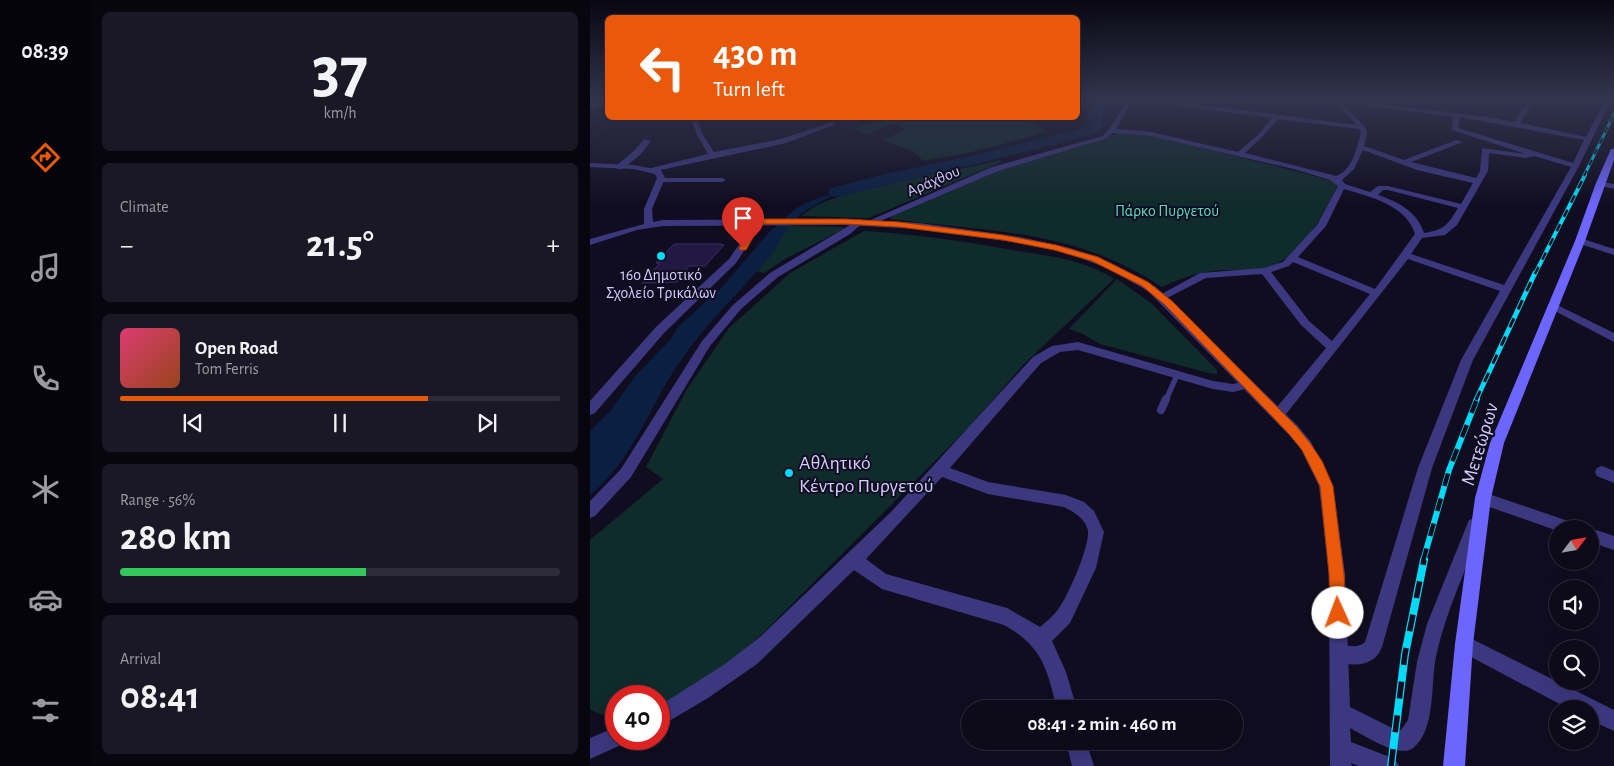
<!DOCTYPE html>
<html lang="en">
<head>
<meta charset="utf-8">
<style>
	:root { --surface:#0d0a19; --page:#1b1826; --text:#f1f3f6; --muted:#9a9aa2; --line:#2d2b38; --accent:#ea580c }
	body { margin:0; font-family:"Alegreya Sans",sans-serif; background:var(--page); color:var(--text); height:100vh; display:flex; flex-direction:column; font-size:19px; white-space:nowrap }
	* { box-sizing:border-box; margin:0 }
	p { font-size:16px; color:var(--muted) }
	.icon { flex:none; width:28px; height:28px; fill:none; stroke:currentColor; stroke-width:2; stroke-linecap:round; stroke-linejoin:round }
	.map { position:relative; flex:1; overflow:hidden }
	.panel { display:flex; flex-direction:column; gap:12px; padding:12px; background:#07060e; width:500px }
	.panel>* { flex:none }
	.guide { position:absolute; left:15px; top:15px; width:475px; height:105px; border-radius:8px; box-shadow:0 5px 20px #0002,0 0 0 1px var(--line); background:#ea580c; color:#fff; overflow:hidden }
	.needle { width:32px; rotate:59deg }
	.buttons { position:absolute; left:959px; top:520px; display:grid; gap:10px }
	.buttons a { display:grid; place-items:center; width:50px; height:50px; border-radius:50%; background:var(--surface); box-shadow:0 5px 20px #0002,0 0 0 1px var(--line); font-size:25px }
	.speed { position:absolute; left:15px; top:685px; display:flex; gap:10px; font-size:25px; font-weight:700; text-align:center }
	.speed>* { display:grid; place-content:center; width:65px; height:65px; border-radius:50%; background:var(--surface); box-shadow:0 5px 20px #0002,0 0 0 1px var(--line); line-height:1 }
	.speed .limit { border:8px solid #d22; background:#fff; color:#111 }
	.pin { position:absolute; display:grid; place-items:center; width:42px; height:42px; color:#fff; margin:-51px -21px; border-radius:50% 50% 50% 0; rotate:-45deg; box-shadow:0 0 5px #0007 }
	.pin .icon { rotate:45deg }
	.me { position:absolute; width:55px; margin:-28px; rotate:358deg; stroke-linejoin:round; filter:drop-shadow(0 0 4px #0008) }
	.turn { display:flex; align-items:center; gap:18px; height:105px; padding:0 25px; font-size:22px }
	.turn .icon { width:65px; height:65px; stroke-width:2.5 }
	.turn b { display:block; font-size:35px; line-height:42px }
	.big { font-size:38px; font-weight:600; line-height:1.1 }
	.panel .card { flex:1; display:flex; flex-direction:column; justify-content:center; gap:8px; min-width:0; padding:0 18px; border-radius:8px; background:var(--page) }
	.panel .dial { align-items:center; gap:0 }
	.dial b { font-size:65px; line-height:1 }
	.song { display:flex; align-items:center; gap:15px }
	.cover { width:60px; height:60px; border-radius:8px; background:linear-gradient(135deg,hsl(340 70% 55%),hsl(20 70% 35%)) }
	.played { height:5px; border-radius:2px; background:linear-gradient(90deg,var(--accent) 70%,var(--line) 70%) }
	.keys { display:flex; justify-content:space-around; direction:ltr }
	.heat { display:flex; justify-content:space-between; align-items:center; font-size:28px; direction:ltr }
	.charge { height:8px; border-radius:4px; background:linear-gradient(90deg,#34c759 56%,var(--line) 0) }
	.trip { position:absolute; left:371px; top:700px; width:282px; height:50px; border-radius:25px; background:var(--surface); box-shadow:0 5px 20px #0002,0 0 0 1px var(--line); font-weight:600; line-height:50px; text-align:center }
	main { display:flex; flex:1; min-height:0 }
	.tabs { display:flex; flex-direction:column; width:90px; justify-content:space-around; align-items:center; background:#05040a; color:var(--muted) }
	.tabs .icon { width:35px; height:35px }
	.tabs .current { color:var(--accent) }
	.tabs b { font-size:22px; color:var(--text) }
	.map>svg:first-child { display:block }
</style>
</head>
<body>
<main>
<nav class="tabs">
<b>08:39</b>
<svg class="icon current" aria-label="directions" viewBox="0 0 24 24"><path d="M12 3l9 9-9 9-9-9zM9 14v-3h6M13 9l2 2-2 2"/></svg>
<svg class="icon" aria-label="music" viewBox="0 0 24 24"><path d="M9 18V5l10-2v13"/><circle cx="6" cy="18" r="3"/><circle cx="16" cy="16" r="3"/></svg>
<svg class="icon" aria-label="phone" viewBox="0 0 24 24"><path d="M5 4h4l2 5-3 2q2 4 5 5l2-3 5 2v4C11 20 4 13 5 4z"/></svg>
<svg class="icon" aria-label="climate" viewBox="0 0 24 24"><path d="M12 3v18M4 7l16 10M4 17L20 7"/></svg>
<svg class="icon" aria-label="car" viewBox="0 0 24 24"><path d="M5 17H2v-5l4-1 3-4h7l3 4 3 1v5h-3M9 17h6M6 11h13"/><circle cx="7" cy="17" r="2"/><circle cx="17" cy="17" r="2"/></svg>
<svg class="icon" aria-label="filters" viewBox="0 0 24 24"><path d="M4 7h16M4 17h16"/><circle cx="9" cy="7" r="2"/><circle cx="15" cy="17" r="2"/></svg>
</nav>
<section class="panel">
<div class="card dial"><b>37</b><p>km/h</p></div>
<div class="card"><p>Climate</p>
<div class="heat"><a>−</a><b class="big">21.5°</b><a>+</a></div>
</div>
<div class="card">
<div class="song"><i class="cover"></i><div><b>Open Road</b><p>Tom Ferris</p></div></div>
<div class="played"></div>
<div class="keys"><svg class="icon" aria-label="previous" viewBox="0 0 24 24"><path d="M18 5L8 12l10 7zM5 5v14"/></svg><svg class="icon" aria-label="pause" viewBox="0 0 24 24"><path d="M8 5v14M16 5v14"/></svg><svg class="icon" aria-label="next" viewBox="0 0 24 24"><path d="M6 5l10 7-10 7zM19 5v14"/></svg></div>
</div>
<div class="card"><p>Range · 56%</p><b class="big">280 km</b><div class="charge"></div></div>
<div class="card"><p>Arrival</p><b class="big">08:41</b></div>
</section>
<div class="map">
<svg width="1024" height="766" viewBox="0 0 1024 766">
	<rect width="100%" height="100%" fill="#110d21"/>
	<g fill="#102b2b">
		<path d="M286 118H435L457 132 378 153 333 161 324 152 292 140 316 130 305 123 277 134 263 129 289 120Z"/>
		<path d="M534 132 562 135 720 175 745 182 748 185C734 214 711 257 677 268 665 272 648 270 635 270 611 271 593 277 572 287 485 229 400 232 301 219L300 216 399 173Z"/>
		<path d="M410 160 412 162 279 218 212 216C237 188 368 172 410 160Z"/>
		<path d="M199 226 253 227 254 229 195 259 174 273 167 272 179 257Z"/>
		<path d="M274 231C324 234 373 241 422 250 457 256 494 259 524 279L433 365 381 425 172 634 113 687 69 706V696H26V720L0 710V540L73 479 56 467 97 389 139 328 200 273Z"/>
		<path d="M527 279 561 303 627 370V374L619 373 510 344 491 333 479 329Z"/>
	</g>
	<path fill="#0b1f42" d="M247 192C235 201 220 206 209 216 195 228 189 245 178 259 147 295 113 327 87 366 58 410 42 461 0 495V431L21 410 46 375 80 340 89 326 132 287 182 229C192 225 195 217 203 211 215 201 233 197 247 192Z"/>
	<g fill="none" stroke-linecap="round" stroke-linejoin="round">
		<path fill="#0b1f42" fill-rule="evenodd" d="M510 98H525L513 111V127L505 134C419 157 333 176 247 197L241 196 238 192 241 188 291 175 390 154 495 128 499 125V110Z"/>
	</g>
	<path fill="#221942" stroke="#3a2b6e" d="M84 244H131L134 245 115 266H99L87 282 52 283 70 263H66Z"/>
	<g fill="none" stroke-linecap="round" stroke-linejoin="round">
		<path stroke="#3c3880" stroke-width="5.5" d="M576 400 587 375"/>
		<path stroke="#3c3880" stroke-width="8" d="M571 410 576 399"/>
		<g fill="#3c3880" fill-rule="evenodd">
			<path d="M539 98H560L767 125 741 98 897 117 924 122 940 98H946L930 123 996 137 1016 98H1022L989 166 883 360 842 468 792 647C784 668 761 667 743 660L741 653 743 646C755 642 766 651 775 642L828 468 871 360 910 291 818 259 693 418H683L681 415 683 412 736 348 711 325 672 274 616 278 575 299H567L566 297 610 273 674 268 693 262 727 225 748 186 740 180 704 169 556 135 523 133 517 138 408 171 283 224 280 225 276 222 402 167 513 136 519 129ZM544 99 546 100 682 118 669 134 648 152 556 131 526 129ZM751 102 863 117 862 130 936 154 892 148 890 171 886 178 821 162 873 142 866 140 814 160 774 146 777 133 776 128ZM870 117 994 140 983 163 868 128ZM688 119 769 129 771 133C766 149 763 170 746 176L655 153 673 136ZM773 150 827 170 883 183 871 204 798 186H788L780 192 755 184 752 180 764 169ZM899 153 936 158 944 156 981 167 914 285 821 254 832 238 855 235 867 225 898 171ZM754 189C781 197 816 205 825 234L785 289 708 257 736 226ZM793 190H798L868 208C858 225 854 230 834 233 827 211 808 202 788 195ZM703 262 780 294 742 341 719 321 681 272 699 266Z"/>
			<path d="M18 101V105L0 107V103Z"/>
			<path d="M101 118H107L113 135 124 152 191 139 243 122 246 124 196 143 61 172V168L118 154 107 135Z"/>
			<path d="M54 139 61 141 51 154 33 169H27V165L45 150Z"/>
			<path d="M68 178H132L136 180 132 182H68Z"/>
			<path d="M1007 181 1024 184V189L1007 185Z"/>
			<path d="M169 219 173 222 146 263 74 333 5 413 0 415V401L66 327 139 259 166 220Z"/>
			<path d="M270 219 274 222 260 234 188 277 151 309 120 346 41 477 5 516 0 518V501L31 469 112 341 143 305 180 273Z"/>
			<path d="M990 238 1024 249V255L987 243V239Z"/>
			<path d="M963 303 1024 333V342L959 308 958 306 959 304Z"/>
			<path d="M488 342 623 381 643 384 659 380 665 384 663 387 643 392 623 389 488 350 470 352 451 363 360 468 398 482 476 495 494 502 504 511 514 532 506 568 480 623 462 641 476 672 487 709H467C457 668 452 646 414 625L292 589 264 570 167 664 118 698 69 727V706L135 664 170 637 301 512 443 357 462 346ZM352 477 398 494 474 507C484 512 496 519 498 531 500 546 477 599 467 611 462 617 456 622 450 627L417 608 296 574 276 559Z"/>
			<path d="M1012 466 1024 471V483L1007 476 1005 472 1007 468Z"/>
			<path d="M893 492 987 524 989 529H968V531L888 503 885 498 888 493Z"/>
			<path d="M1000 528 1024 536V550L1000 542V529H998Z"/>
			<path d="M874 635 1024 710V731L1000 720V709H979L868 650 865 644 868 638Z"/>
			<path d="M26 727V739H35L33 744 0 759V738Z"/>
			<path d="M476 741H496L504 766H482Z"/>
		</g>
		<path fill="#3c3880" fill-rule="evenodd" d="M0 163 43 165 71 170 75 178 62 209 63 222 73 220 255 219 330 223 430 237 480 248 523 264 566 287 708 426 721 442 743 486 755 574 760 707 806 730H811L818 720 827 662 837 624 879 520 885 518 891 520 893 525C876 570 854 615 845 662 841 687 845 731 823 748 809 759 774 735 760 728L761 742 805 759 809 766H769L761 763 762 766H740L739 574 729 486 711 449 698 434 558 291 517 268 474 252 430 243 330 229 255 225 73 226 47 230 0 245V239L54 224V209L67 178 65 174 43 169 0 167Z"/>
		<path fill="#6c65fe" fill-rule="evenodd" d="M1021 149H1024V160L995 241 914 443 901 498 883 644 875 766H853L865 644 885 498 900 443 985 241 1006 183Z"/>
		<g stroke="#01daf7" stroke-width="3">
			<path id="rail-far4" d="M994 176 1024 114"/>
		</g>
		<g stroke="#01daf7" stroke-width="4">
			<path id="rail-far3" d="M945 274 995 175"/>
		</g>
		<g stroke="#01daf7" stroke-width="5">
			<path id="rail-far2" d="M886 400 945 273"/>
		</g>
		<g stroke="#01daf7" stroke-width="6">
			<path id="rail-far1" d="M833 561 859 470 887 399"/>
		</g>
		<g stroke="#01daf7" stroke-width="8">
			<path id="rail" d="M801 766 815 654 834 560"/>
		</g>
		<use href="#rail-far4" stroke="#110d21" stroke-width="2" stroke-dasharray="6" stroke-linecap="butt"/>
		<use href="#rail-far3" stroke="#110d21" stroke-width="2.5" stroke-dasharray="8" stroke-linecap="butt"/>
		<use href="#rail-far2" stroke="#110d21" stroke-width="3" stroke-dasharray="10" stroke-linecap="butt"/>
		<use href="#rail-far1" stroke="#110d21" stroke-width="4.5" stroke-dasharray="13" stroke-linecap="butt"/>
		<use href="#rail" stroke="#110d21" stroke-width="5.5" stroke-dasharray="17" stroke-linecap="butt"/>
	</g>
	<linearGradient id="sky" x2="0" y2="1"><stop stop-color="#090712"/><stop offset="0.48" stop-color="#32354e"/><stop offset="1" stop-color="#32354e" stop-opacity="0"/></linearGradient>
	<rect width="1024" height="205" fill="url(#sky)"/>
	<path fill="#ea580c" stroke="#983908" d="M169 219H255L309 222 413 235 466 245 508 257 558 282 582 301 707 427 720 443 732 461 743 486 754 574 756 613 754 619 748 621 743 619 740 613 739 574 730 486 712 450 699 434 575 305 552 286 502 261 464 250 413 240 309 227 255 224H171L156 250H150L149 248 165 222Z"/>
	<g fill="#01daf7" stroke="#110d21" stroke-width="2">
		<circle cx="71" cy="256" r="5"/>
		<circle cx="199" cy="473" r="5"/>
	</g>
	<g text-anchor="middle" stroke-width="4" stroke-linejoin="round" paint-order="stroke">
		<g font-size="16" fill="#d4ceff" stroke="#110d21">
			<text transform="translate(343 180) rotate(-23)" y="6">Αράχθου</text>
		</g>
		<g font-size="16" fill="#5adec0" stroke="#110d21">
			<text x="577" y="216">Πάρκο Πυργετού</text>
		</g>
		<g font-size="16" fill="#d4ceff" stroke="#110d21">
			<text x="71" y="280">16ο Δημοτικό<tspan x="71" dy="18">Σχολείο Τρικάλων</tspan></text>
		</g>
		<g font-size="20" fill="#d4ceff" stroke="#110d21">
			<text transform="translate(889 444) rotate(-73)" y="7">Μετεώρων</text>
		</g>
		<g font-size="20" fill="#d4ceff" stroke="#110d21" text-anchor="start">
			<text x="209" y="469">Αθλητικό<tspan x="209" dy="23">Κέντρο Πυργετού</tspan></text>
		</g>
	</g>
</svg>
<div class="buttons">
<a><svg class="needle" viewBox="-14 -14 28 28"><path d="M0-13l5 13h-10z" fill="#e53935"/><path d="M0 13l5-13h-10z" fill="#9a9aa2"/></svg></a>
<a><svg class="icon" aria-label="sound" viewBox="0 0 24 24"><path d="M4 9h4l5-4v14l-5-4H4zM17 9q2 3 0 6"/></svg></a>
<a><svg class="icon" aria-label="search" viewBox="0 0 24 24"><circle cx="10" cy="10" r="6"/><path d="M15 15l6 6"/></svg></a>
<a><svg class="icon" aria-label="layers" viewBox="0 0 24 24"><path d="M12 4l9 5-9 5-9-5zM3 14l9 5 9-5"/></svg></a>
</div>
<div class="speed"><div class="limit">40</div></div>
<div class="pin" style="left:153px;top:248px;background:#d93025"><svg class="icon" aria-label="arrive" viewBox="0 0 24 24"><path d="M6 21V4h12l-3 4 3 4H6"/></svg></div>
<svg class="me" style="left:748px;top:613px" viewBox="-20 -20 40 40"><circle r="19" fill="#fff"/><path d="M0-13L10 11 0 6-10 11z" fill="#ea580c"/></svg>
<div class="trip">08:41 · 2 min · 460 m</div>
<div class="guide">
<div class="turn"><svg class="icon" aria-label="left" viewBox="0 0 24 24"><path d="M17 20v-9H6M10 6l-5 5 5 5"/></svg><div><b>430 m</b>Turn left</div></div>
</div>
</div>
</main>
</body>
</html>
